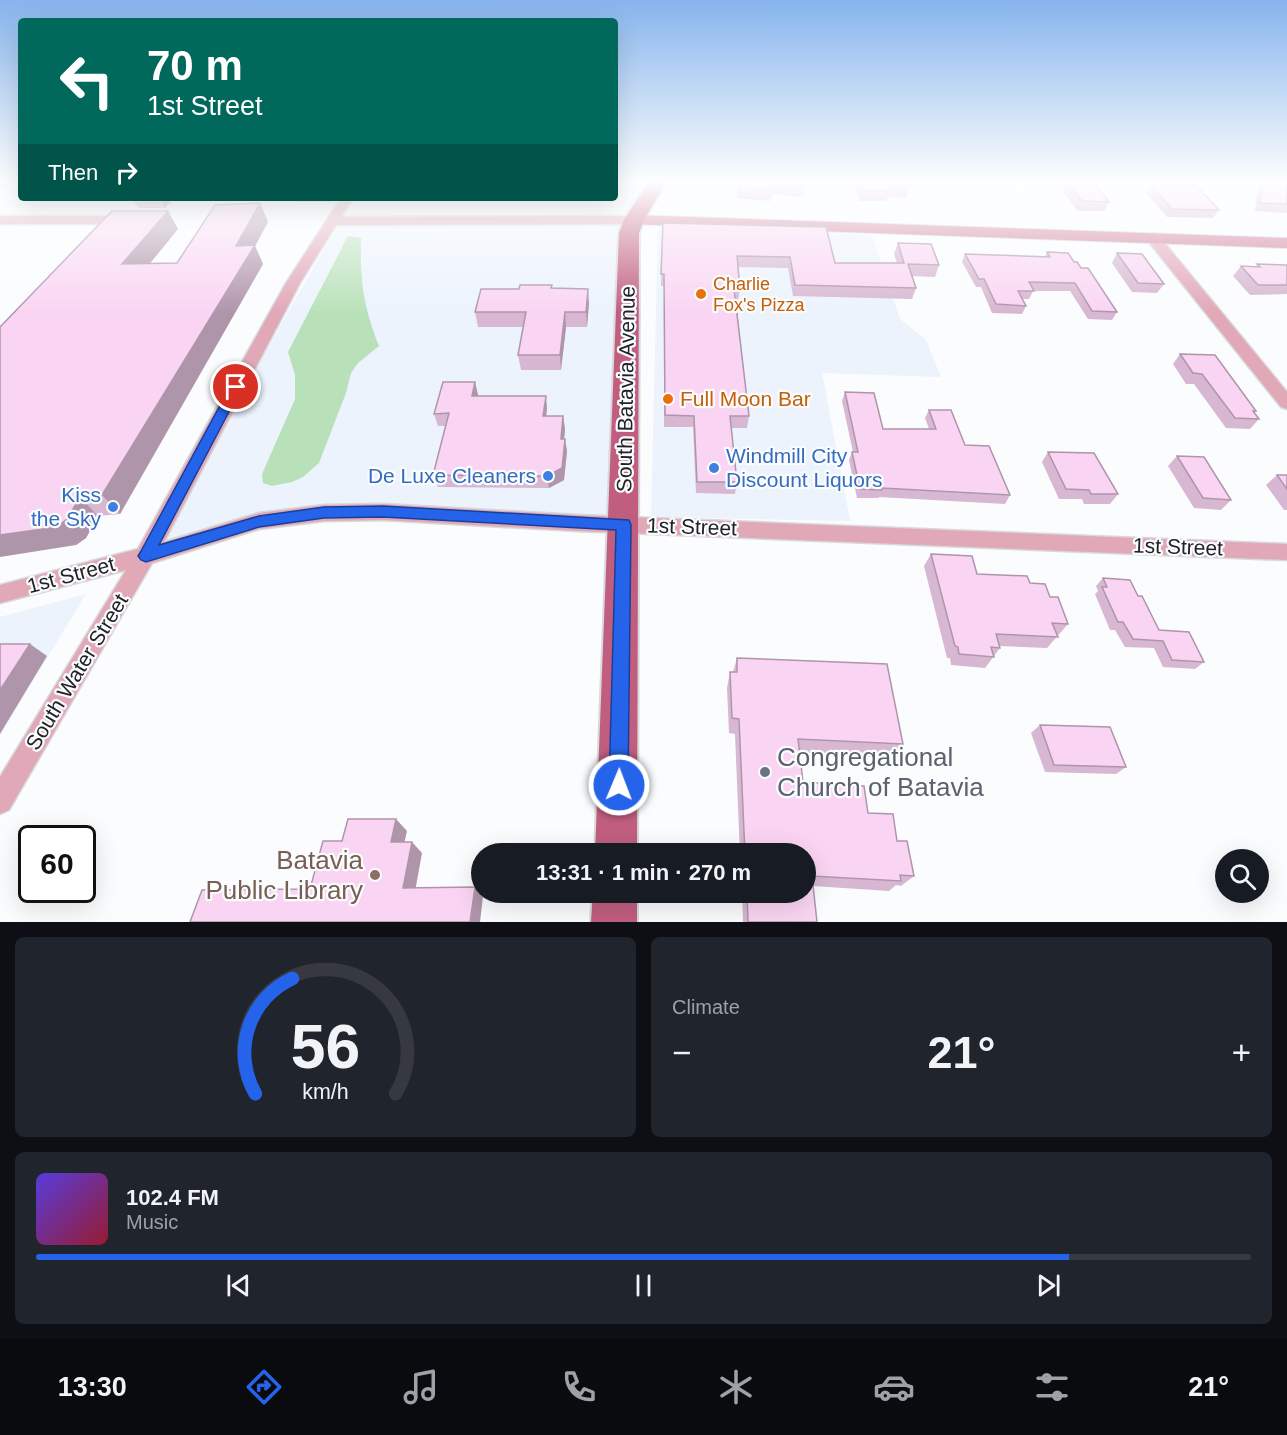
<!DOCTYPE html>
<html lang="en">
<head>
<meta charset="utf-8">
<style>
	:root { --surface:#171b24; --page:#20242c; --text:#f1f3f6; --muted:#9ea1a6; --line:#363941; --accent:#2563eb }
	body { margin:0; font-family:Helvetica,sans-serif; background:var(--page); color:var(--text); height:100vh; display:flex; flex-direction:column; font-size:22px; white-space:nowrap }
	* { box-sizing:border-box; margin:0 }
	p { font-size:20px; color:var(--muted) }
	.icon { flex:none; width:33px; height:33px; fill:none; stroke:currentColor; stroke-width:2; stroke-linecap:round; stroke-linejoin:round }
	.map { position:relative; height:922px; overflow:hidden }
	.drawer { display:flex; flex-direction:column; gap:15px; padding:15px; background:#0d0f14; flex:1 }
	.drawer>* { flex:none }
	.guide { position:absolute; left:18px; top:18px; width:600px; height:183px; border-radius:6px; box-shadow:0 6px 24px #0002; background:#00695c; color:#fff; overflow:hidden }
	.fabs { position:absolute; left:1215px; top:849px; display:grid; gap:12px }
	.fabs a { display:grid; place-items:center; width:54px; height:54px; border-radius:50%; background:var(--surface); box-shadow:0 6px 24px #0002; font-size:30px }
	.speed { position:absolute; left:18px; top:825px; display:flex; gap:12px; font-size:30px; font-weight:700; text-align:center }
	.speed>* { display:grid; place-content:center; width:78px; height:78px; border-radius:50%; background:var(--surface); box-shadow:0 6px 24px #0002; line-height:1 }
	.speed .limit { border:3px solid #111; border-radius:9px; background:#fff; color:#111 }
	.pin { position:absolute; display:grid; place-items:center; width:51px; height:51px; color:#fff; margin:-26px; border:3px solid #fff; border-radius:50%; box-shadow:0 2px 6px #0007 }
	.me { position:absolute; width:66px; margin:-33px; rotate:1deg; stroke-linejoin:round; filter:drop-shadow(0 0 4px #0008) }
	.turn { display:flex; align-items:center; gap:21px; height:126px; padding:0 30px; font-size:27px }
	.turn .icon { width:78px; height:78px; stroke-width:2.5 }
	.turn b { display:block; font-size:42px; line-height:51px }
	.then { display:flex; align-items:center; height:57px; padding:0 30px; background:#0003; gap:12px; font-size:22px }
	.big { font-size:45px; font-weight:700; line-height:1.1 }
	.drawer .card { flex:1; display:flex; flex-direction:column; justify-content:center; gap:9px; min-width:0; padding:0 21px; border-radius:9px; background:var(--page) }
	.drawer .dial { align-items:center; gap:0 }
	.dial svg { height:156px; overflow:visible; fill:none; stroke:var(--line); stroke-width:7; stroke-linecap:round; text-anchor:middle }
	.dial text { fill:var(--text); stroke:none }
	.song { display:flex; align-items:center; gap:18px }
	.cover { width:72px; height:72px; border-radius:9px; background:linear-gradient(135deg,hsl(250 70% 55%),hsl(350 70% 35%)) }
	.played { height:6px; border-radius:3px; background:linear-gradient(90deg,var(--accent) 85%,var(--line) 85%) }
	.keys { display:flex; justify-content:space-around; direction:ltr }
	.heat { display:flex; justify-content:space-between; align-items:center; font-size:33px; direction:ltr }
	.drawer .tiles { flex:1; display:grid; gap:15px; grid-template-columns:1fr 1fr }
	.card:last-child { grid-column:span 2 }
	.trip { position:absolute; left:471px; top:843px; width:345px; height:60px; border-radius:30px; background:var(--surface); box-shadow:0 6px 24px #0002; font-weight:700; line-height:60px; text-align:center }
	.tab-bar { display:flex; height:96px; justify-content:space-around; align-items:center; background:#090b0e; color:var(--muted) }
	.tab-bar .icon { width:42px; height:42px }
	.tab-bar .on { color:var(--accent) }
	.tab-bar b { font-size:27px; color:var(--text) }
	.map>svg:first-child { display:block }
</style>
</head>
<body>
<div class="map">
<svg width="1287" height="922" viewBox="0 0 1287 922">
	<rect width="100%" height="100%" fill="#fafcfe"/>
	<g fill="#ecf3fd">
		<path d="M624 221 613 516 385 505 257 515 158 542 338 224Z"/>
		<path d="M658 226 872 235 900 319 926 340 941 377 822 373 850 521 651 517Z"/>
		<path d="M86 594 0 735V617Z"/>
	</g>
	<path fill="#b9e1b9" d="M348 236 361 238C360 281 363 305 379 346L358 363 351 373 346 393 319 463 303 477 292 482 272 486 263 483 262 474 295 399V375L288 352Z"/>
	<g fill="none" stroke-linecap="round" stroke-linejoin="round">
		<g stroke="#d7d9db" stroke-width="3">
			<g id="street">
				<path d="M0 183H8L0 188Z"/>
				<path d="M341 198H353L341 217 634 216 640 220 634 224 336 225 300 283 164 542 259 513 324 505 383 504 578 515 1287 544V560L578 531 383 520 324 521 259 529 152 563 9 810 0 814V777L126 570 0 603V585L138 549 286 283Z"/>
				<path d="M0 216H127L133 220 127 224H0Z"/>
				<path d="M1153 234 1158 235 1287 392V409L1281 407 1148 241 1147 238 1148 235Z"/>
			</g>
		</g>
		<g stroke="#d7d9db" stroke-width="2">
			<path id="secondary" d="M634 215 1287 238V248L628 224 625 220 628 216Z"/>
		</g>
		<g stroke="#d7d9db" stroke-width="4">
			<g id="primary">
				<path d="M648 183H666L644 220 639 233 637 854H595L619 233 624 220Z"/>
				<path d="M593 892H637V922H591Z"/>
			</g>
		</g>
		<use href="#street" fill="#e1a8b8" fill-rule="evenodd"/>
		<use href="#secondary" fill="#d07e97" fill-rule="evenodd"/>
		<use href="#primary" fill="#c15e7f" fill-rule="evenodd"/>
	</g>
	<g fill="#d7b7d1">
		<path d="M738 183H805V186L803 197 772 194 771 201 737 198Z"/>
		<path d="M854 183H912L908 186 906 198 888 197 886 201H860Z"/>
		<path d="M1067 183H1094L1109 202 1104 211H1080L1076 209 1063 191Z"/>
		<path d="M1258 183H1287V213L1255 211Z"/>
		<path d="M1151 185 1219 210 1213 218 1167 217 1146 193Z"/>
		<path d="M132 198H174L165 208H138Z"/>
		<path d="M295 198H333L331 202H296Z"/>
		<path d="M511 198H540L538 201Z"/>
		<path d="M260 203 268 222 255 246 263 264 120 514 98 516 86 538 76 545 0 327 178 229 150 263H177Z"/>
		<path d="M663 223 835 263H897L894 254 898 243 939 265 935 277 912 276 916 288 912 299 793 296 788 268 738 267 740 289 738 300H736L749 416 747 428H731L737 482 735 494 696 493 693 427H664V286H661Z"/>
		<path d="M1047 252 1074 262 1081 268 1117 312 1112 320 1088 319 1070 291H1033L1029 299H1022L1026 306 1022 314 992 313 981 287H976L962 262 965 254 1045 257Z"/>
		<path d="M1117 253 1164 284 1157 293 1132 292 1112 263Z"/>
		<path d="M1257 264 1287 265V294L1250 295 1233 276 1241 266 1256 267Z"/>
		<path d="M552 288 589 303 587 327H566L561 370H521L518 355 523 327H478L475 312Z"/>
		<path d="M1180 354 1256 411 1254 413 1259 419 1250 429 1226 428 1194 384H1186L1173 364Z"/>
		<path d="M475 382 478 396 547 408 546 416H563L565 429 564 439 567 451 564 480 549 488 438 487 433 475 446 426H438L434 414Z"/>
		<path d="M845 392 883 429H929L925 418 929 410 965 445 1010 495 1005 504 879 497V498H857L849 460 852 452H853L842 401Z"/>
		<path d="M1048 452 1118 494 1110 504H1084L1082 499H1059L1042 462Z"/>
		<path d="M1177 456 1231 500 1221 510 1194 508 1168 466Z"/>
		<path d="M1277 475H1287V510H1284L1266 485Z"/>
		<path d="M931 554 977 574 1030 583 1068 624 1047 648 1000 646V648L985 668 951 665 950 658H947L924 566Z"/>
		<path d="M1103 578 1138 596 1159 630 1204 662 1195 669 1163 667 1154 648 1125 647 1115 630H1110L1095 594 1098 591 1096 586Z"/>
		<path d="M737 658 903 744 893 758 800 754 803 782 868 813 897 841 914 876 901 886 896 885 889 891 813 886 817 922H743L742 892H806V854H740L735 734 729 733 727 688 730 672H733Z"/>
		<path d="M1040 725 1126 767 1116 774 1045 772 1031 733Z"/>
	</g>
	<g fill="#af95aa">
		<path d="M160 198H174L165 208Z"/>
		<path d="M260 203 268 222 255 246 263 264 120 514 102 495 236 246Z"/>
		<path d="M168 211 178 229 134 283 122 264Z"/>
		<path d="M588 289 589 303 587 327 586 312Z"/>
		<path d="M565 312 566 327 561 370 560 355Z"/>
		<path d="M475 382 478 395 475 409 472 396Z"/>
		<path d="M546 396 547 408 545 429 543 416Z"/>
		<path d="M563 416 565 429 563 451 561 439Z"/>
		<path d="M565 439 567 451 564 480 549 488 547 476Z"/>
		<path d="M80 497 98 516 86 538 76 545 0 557V535Z"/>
		<path d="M30 644 47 656 0 734V690Z"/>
		<path d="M396 819 407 831 402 853 391 842Z"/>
		<path d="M412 842 422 853 414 897 403 888Z"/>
		<path d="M475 887 483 896 480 922H470Z"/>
	</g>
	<g fill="#fad5f3" stroke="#af95aa" stroke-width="1.5">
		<path d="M738 183H805V186L773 183 772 190 738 188Z"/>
		<path d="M860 183H907L909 187 888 186 889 191 862 190Z"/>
		<path d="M1069 183H1094L1109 202 1085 201 1081 200Z"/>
		<path d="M1263 183H1287V204L1260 203Z"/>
		<path d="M1151 185 1196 186 1219 210 1172 209Z"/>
		<path d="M260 203 236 246 255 245 102 495 80 497 67 519 57 527 0 535V327L112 211H168L122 264 177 263 215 205Z"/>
		<path d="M663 223 826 227 835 263H904L898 243 931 244 939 265 908 264 916 288 795 285 790 257 737 256 740 289H734L749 416H730L737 482H697L694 416 665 415 664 274H661Z"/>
		<path d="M1047 252 1068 253 1074 262H1077L1081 268H1088L1117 312 1092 311 1075 283 1029 282 1034 291H1018L1026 306 996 304 984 279H979L965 254 1050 257Z"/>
		<path d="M1117 253 1142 254 1164 284 1138 283Z"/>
		<path d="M1257 264 1287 265V285H1258L1241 266 1260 267Z"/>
		<path d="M520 285H552L551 288 588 289 586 312H565L560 355H518L526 312H475L481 289H519Z"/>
		<path d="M1180 354 1215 355 1256 411H1253L1259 419 1235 418 1202 374 1193 373Z"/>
		<path d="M443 382H475L472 396H546L543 416H563L561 439H565L562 468 547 476 433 475 449 413 434 414Z"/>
		<path d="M845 392 874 393 883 429H936L929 410H951L965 445 989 446 1010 495 882 488V490L860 489 852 452H858Z"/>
		<path d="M1048 452 1094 453 1118 494H1091L1089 490 1066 489Z"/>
		<path d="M1177 456 1204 457 1231 500 1203 498Z"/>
		<path d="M1277 475H1287V489Z"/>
		<path d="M931 554 972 556 977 574 1027 576 1030 583 1045 584 1050 597H1058L1068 624 1052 623 1058 637 996 634 1000 648 991 647 994 657 959 654 958 647 955 646Z"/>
		<path d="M1103 578 1130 580 1138 596H1142L1159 630 1189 632 1204 662 1172 660 1163 641 1133 639 1123 622H1118L1102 587H1107Z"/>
		<path d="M0 644H30L0 690Z"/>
		<path d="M737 658 887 664 903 744 798 739 803 782 864 786 868 813 893 814 897 841H907L914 876 900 875 901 881 812 876 817 922H748L747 892H806V854H745L739 719 732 718 730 672H737Z"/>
		<path d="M1040 725 1110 727 1126 767 1054 765Z"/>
		<path d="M348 819H396L391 842H412L403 888 475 887 470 922H190L202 890 310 889 323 841H342Z"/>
	</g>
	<linearGradient id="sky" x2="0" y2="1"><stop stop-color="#86b4ec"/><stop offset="0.58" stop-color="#fdfeff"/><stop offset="1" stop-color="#fdfeff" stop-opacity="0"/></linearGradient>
	<rect width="1287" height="313" fill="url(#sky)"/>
	<path fill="#2563eb" stroke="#184099" stroke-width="1.5" d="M236 382 242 387 159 545 259 516 324 507 383 506 629 520 631 525 628 785 625 792 619 795 612 792 609 785 616 530 383 517 324 518 259 527 146 562 141 560 138 556 141 551 230 387Z"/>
	<g fill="#e8710a" stroke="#fafcfe" stroke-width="2">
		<circle cx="701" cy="294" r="6"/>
		<circle cx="668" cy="399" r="6"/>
	</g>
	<g fill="#3f7fe0" stroke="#fafcfe" stroke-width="2">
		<circle cx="714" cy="468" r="6"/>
		<circle cx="548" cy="476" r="6"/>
		<circle cx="113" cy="507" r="6"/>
	</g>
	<circle fill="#6b7280" stroke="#fafcfe" stroke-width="2" cx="765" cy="772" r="6"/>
	<circle fill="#8d6e63" stroke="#fafcfe" stroke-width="2" cx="375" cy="875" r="6"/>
	<g text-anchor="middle" stroke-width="4.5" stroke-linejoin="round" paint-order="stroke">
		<g font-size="18" fill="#c56008" stroke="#fafcfe" text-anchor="start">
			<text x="713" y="290">Charlie<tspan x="713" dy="21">Fox's Pizza</tspan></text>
		</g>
		<g font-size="21" fill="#202224" stroke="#fafcfe">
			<text transform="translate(626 389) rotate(-89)" y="7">South Batavia Avenue</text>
			<text transform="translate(692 527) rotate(2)" y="7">1st Street</text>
			<text transform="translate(1178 547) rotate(2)" y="7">1st Street</text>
			<text transform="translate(71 575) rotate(-15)" y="7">1st Street</text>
			<text transform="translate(77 672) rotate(-59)" y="7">South Water Street</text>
		</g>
		<g font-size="21" fill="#c56008" stroke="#fafcfe" text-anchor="start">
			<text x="680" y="406">Full Moon Bar</text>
		</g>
		<g font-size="21" fill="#366cbe" stroke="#fafcfe" text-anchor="end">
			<text x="726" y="463" text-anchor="start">Windmill City<tspan x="726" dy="24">Discount Liquors</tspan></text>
			<text x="536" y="483">De Luxe Cleaners</text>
			<text x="101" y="502">Kiss<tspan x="101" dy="24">the Sky</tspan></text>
		</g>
		<g font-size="26" fill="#5b616d" stroke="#fafcfe" text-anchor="start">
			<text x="777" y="766">Congregational<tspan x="777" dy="30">Church of Batavia</tspan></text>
		</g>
		<g font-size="26" fill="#785e54" stroke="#fafcfe" text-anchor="end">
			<text x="363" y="869">Batavia<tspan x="363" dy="30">Public Library</tspan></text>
		</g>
	</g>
</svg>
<div class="fabs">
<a><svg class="icon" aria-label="search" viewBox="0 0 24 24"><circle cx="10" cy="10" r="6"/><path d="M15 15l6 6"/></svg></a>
</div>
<div class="speed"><div class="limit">60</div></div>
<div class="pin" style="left:236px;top:387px;background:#d93025"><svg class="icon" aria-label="arrive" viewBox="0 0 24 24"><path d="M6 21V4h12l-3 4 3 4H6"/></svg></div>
<svg class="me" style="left:619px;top:785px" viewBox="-20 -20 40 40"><circle r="17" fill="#2563eb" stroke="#fff" stroke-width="3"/><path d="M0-11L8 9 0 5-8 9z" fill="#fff"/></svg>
<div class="trip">13:31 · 1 min · 270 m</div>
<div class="guide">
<div class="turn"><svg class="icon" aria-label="left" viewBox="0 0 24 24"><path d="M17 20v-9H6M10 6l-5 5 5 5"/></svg><div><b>70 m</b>1st Street</div></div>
<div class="then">Then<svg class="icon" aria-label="right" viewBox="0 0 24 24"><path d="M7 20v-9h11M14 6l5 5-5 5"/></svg></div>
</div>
</div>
<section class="drawer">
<div class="tiles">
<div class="card dial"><svg viewBox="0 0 100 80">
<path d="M14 69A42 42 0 1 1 86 69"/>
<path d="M14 69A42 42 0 0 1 33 10" stroke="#2563eb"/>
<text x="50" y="56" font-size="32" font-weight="700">56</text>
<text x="50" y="72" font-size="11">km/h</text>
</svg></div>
<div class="card"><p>Climate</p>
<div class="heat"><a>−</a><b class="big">21°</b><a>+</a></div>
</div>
<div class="card">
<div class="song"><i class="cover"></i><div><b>102.4 FM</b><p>Music</p></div></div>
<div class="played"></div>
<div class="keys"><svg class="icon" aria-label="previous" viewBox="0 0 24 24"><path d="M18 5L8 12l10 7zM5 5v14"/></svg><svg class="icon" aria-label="pause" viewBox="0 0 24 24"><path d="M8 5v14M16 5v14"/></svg><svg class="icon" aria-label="next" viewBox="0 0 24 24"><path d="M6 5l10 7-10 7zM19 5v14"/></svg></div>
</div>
</div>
</section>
<nav class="tab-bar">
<b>13:30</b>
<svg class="icon on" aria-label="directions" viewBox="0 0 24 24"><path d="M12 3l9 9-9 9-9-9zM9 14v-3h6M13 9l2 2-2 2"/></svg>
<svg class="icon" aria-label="music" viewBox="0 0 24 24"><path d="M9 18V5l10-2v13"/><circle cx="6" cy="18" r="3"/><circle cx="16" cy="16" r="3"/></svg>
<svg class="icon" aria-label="phone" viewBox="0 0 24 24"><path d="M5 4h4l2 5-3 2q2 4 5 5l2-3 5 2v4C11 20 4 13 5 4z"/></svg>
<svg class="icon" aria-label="climate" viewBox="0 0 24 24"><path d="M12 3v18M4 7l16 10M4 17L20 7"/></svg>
<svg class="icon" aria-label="car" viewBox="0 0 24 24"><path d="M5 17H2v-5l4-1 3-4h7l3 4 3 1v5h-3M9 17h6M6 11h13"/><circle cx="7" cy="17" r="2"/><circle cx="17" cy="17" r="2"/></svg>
<svg class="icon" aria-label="filters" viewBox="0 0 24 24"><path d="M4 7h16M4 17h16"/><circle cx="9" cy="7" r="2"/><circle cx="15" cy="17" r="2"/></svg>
<b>21°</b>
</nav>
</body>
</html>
